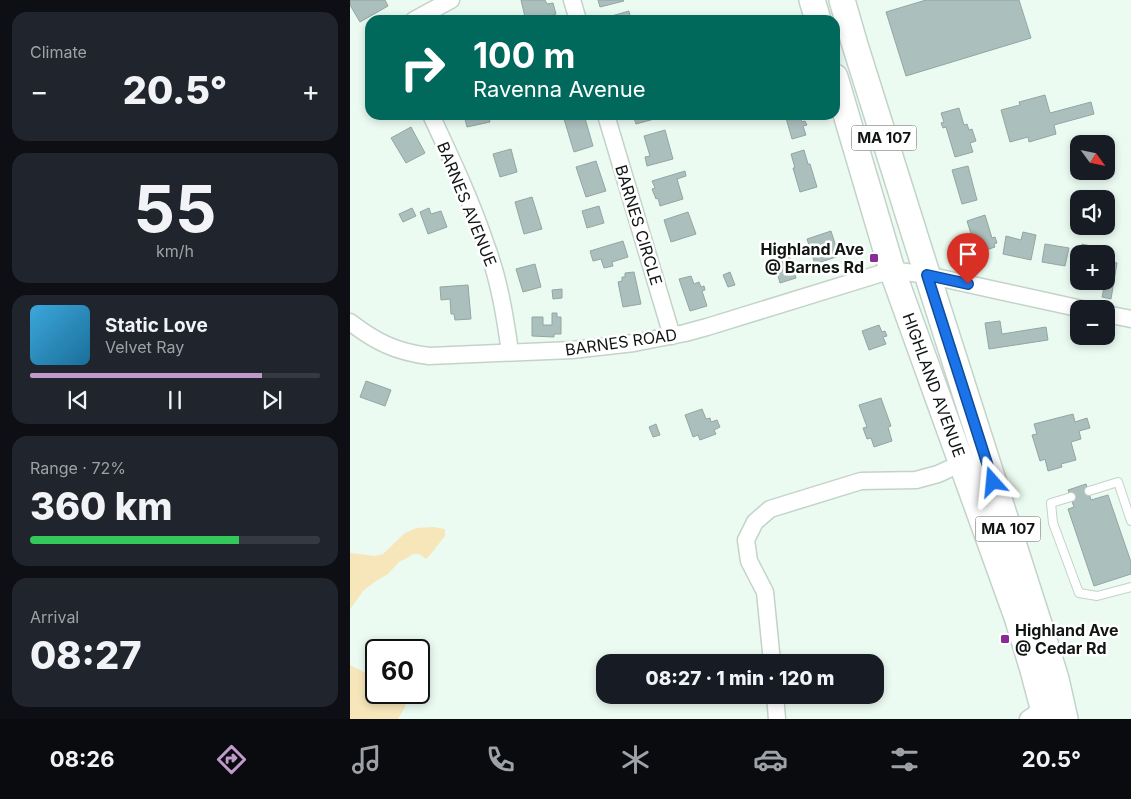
<!DOCTYPE html>
<html lang="en">
<head>
<meta charset="utf-8">
<style>
	:root { --surface:#171b24; --page:#20242c; --text:#f1f3f6; --muted:#9ea1a6; --line:#363941; --accent:#c299cb }
	body { margin:0; font-family:Inter,sans-serif; background:var(--page); color:var(--text); height:100vh; display:flex; flex-direction:column; font-size:19px; white-space:nowrap }
	* { box-sizing:border-box; margin:0 }
	p { font-size:16px; color:var(--muted) }
	.icon { flex:none; width:28px; height:28px; fill:none; stroke:currentColor; stroke-width:2; stroke-linecap:round; stroke-linejoin:round }
	.map { position:relative; flex:1; overflow:hidden }
	.details { display:flex; flex-direction:column; gap:12px; padding:12px; background:#0d0f14; width:350px }
	.details>* { flex:none }
	.top-card { position:absolute; left:15px; top:15px; width:475px; height:105px; border-radius:15px; box-shadow:0 2px 8px #0003; background:#00695c; color:#fff; overflow:hidden }
	.needle { width:32px; rotate:123deg }
	.buttons { position:absolute; left:720px; top:135px; display:grid; gap:10px }
	.buttons a { display:grid; place-items:center; width:45px; height:45px; border-radius:10px; background:var(--surface); box-shadow:0 2px 8px #0003; font-size:25px }
	.speed { position:absolute; left:15px; top:639px; display:flex; gap:10px; font-size:25px; font-weight:700; text-align:center }
	.speed>* { display:grid; place-content:center; width:65px; height:65px; border-radius:50%; background:var(--surface); box-shadow:0 2px 8px #0003; line-height:1 }
	.speed .limit { border:2px solid #111; border-radius:8px; background:#fff; color:#111 }
	.pin { position:absolute; display:grid; place-items:center; width:42px; height:42px; color:#fff; margin:-51px -21px; border-radius:50% 50% 50% 0; rotate:-45deg; box-shadow:0 0 5px #0007 }
	.pin .icon { rotate:45deg }
	.me { position:absolute; width:55px; margin:-28px; rotate:342deg; stroke-linejoin:round; filter:drop-shadow(0 0 4px #0008) }
	.turn { display:flex; align-items:center; gap:18px; height:105px; padding:0 25px; font-size:22px }
	.turn .icon { width:65px; height:65px; stroke-width:2.5 }
	.turn b { display:block; font-size:35px; line-height:42px }
	.big { font-size:38px; font-weight:800; line-height:1.1 }
	.details .tile { flex:1; display:flex; flex-direction:column; justify-content:center; gap:8px; min-width:0; padding:0 18px; border-radius:15px; background:var(--page) }
	.details .dial { align-items:center; gap:0 }
	.dial b { font-size:65px; line-height:1 }
	.song { display:flex; align-items:center; gap:15px }
	.cover { width:60px; height:60px; border-radius:8px; background:linear-gradient(135deg,hsl(200 70% 55%),hsl(200 70% 35%)) }
	.played { height:5px; border-radius:2px; background:linear-gradient(90deg,var(--accent) 80%,var(--line) 80%) }
	.keys { display:flex; justify-content:space-around; direction:ltr }
	.heat { display:flex; justify-content:space-between; align-items:center; font-size:28px; direction:ltr }
	.charge { height:8px; border-radius:4px; background:linear-gradient(90deg,#34c759 72%,var(--line) 0) }
	.trip { position:absolute; left:246px; top:654px; width:288px; height:50px; border-radius:15px; background:var(--surface); box-shadow:0 2px 8px #0003; font-weight:800; line-height:50px; text-align:center }
	.tabs { display:flex; height:80px; justify-content:space-around; align-items:center; background:#090b0e; color:var(--muted) }
	.tabs .icon { width:35px; height:35px }
	.tabs .selected { color:var(--accent) }
	.tabs b { font-size:22px; color:var(--text) }
	main { display:flex; flex:1; min-height:0 }
	.map>svg:first-child { display:block }
</style>
</head>
<body>
<main>
<section class="details">
<div class="tile"><p>Climate</p>
<div class="heat"><a>−</a><b class="big">20.5°</b><a>+</a></div>
</div>
<div class="tile dial"><b>55</b><p>km/h</p></div>
<div class="tile">
<div class="song"><i class="cover"></i><div><b>Static Love</b><p>Velvet Ray</p></div></div>
<div class="played"></div>
<div class="keys"><svg class="icon" aria-label="previous" viewBox="0 0 24 24"><path d="M18 5L8 12l10 7zM5 5v14"/></svg><svg class="icon" aria-label="pause" viewBox="0 0 24 24"><path d="M8 5v14M16 5v14"/></svg><svg class="icon" aria-label="next" viewBox="0 0 24 24"><path d="M6 5l10 7-10 7zM19 5v14"/></svg></div>
</div>
<div class="tile"><p>Range · 72%</p><b class="big">360 km</b><div class="charge"></div></div>
<div class="tile"><p>Arrival</p><b class="big">08:27</b></div>
</section>
<div class="map">
<svg width="781" height="719" viewBox="0 0 781 719">
	<rect width="100%" height="100%" fill="#ebfbf1"/>
	<g fill="#f6e6ba">
		<path d="M83 527 95 529V536C89 543 83 552 76 559L69 554H64L49 562 38 574 26 581 14 590 0 609V553L25 556 33 554 55 533 67 528Z"/>
		<path d="M0 665 26 678V692L57 693 55 707 48 719H0Z"/>
	</g>
	<g fill="#abbfbd" stroke="#93a6a4">
		<path d="M0 0H35L38 6 10 22 0 5Z"/>
		<path d="M171 0H195L197 4 203 3 206 14 186 20H173V17H175Z"/>
		<path d="M248 0H273L274 1 250 7Z"/>
		<path d="M576 0H669L681 38 556 76 536 12Z"/>
		<path d="M279 11 281 20H259L258 17Z"/>
		<path d="M695 95 700 113 741 102 744 114 704 125 706 134 679 142 678 137 660 142 651 110 670 105 669 102Z"/>
		<path d="M609 108 614 125 617 124 619 130 622 129 626 141 620 143 623 152 605 157 596 127 593 128 591 123 594 122 591 113Z"/>
		<path d="M114 115H138L140 122 117 127Z"/>
		<path d="M227 115H234L243 146 224 152 214 119Z"/>
		<path d="M283 115H307L308 118 286 124Z"/>
		<path d="M447 115H450L452 122 455 121 457 125 453 126 456 135 442 139 436 118Z"/>
		<path d="M61 127 75 153 56 163 41 138Z"/>
		<path d="M315 130 323 159 297 166 295 157 300 156 294 136Z"/>
		<path d="M161 149 167 172 150 177 143 154Z"/>
		<path d="M454 150 458 164H460L467 187 450 192 443 168H445L441 154Z"/>
		<path d="M246 161 256 191 236 197 226 167Z"/>
		<path d="M618 166 627 200 612 204 602 170Z"/>
		<path d="M335 171 336 176 327 179 333 199 310 206 308 198 306 199 302 189 305 188 302 181Z"/>
		<path d="M182 197 192 229 174 234 165 202Z"/>
		<path d="M249 206 254 223 237 228 232 211Z"/>
		<path d="M62 208 66 216 53 222 49 214Z"/>
		<path d="M79 208 81 214 91 211 97 227 78 234 70 212Z"/>
		<path d="M338 212 346 234 321 242 314 220Z"/>
		<path d="M635 215 642 238 645 237 647 243 644 244 645 247 627 253 617 221Z"/>
		<path d="M481 231 489 256 465 264 457 239Z"/>
		<path d="M673 232 686 235 681 260 653 254 656 236 671 240Z"/>
		<path d="M273 241 278 257 262 262 263 266 254 268 251 259 243 261 240 251Z"/>
		<path d="M695 244 719 248 715 266 692 262Z"/>
		<path d="M732 244 754 249 753 254H729Z"/>
		<path d="M439 254 446 278 430 283 423 258Z"/>
		<path d="M760 261 767 263 761 299 752 297Z"/>
		<path d="M185 264 191 287 173 292 166 269Z"/>
		<path d="M284 272 291 304 273 307 268 282 272 281V277H275V273Z"/>
		<path d="M380 272 385 285 378 287 373 275Z"/>
		<path d="M341 276 344 284 349 282 351 287 354 286 355 290 352 291 357 306 340 311 329 279Z"/>
		<path d="M118 285 121 319 105 320 104 314H101L100 299 91 300 90 287Z"/>
		<path d="M212 289V298L203 299 202 290Z"/>
		<path d="M202 313H207V317H211V334H204V337L182 336V317H193V325H202Z"/>
		<path d="M650 321 652 334 696 327 698 340 639 349 635 323Z"/>
		<path d="M529 325 532 332 535 331 537 336 533 337 536 344 519 350 512 331Z"/>
		<path d="M16 381 41 390 35 406 10 397Z"/>
		<path d="M531 398 541 426 538 427 542 441 524 447 521 438 517 439 513 428 517 427 509 405Z"/>
		<path d="M352 409 356 419 360 418 361 422 367 420 370 427 364 430 366 434 350 440 348 435 343 437 335 415Z"/>
		<path d="M723 414 725 422 737 418 740 428 729 431 731 439 721 442 726 460 711 464 712 467 698 471 695 459 690 461 682 435 687 434 684 424Z"/>
		<path d="M306 424 310 435 303 437 299 427Z"/>
		<path d="M736 484 741 500 758 495 781 562V574L744 586 718 509 724 507 718 490Z"/>
	</g>
	<g fill="none" stroke-linecap="round" stroke-linejoin="round">
		<g stroke="#c3d3c9" stroke-width="10">
			<g id="lane">
				<path d="M739 491 768 482 781 521"/>
				<path d="M721 497 701 503 703 523 729 593 747 596 781 587"/>
			</g>
		</g>
		<g stroke="#c3d3c9" stroke-width="19">
			<g id="street">
				<path d="M222 0 228 20"/>
				<path d="M64 20 101 0"/>
				<path d="M81 115C101 158 121 200 136 245 149 279 155 316 160 352"/>
				<path d="M256 115 322 336"/>
				<path d="M756 314 781 319"/>
				<path d="M0 322C26 342 46 352 79 356L222 350 284 343 335 333 357 327 542 270 577 275 732 309"/>
				<path d="M422 662 415 592 399 561 396 540 405 522 420 509 511 481 566 480 588 474 612 463"/>
				<path d="M425 695 427 719"/>
				<path d="M678 719 693 709"/>
			</g>
		</g>
		<g stroke="#c3d3c9" stroke-width="28">
			<g id="primary">
				<path d="M462 0 468 20"/>
				<path d="M492 0 505 45 571 255 690 627 706 679 715 719"/>
				<path d="M485 77 542 270 667 617 683 670 696 719"/>
			</g>
		</g>
		<use href="#lane" stroke="#fff" stroke-width="8"/>
		<use href="#street" stroke="#fff" stroke-width="16"/>
		<use href="#primary" stroke="#fff" stroke-width="25"/>
	</g>
	<g fill="none" stroke-linecap="round" stroke-linejoin="round">
		<g stroke="#114b97" stroke-width="12">
			<path id="route" d="M618 284 577 275 643 482"/>
		</g>
		<use href="#route" stroke="#1a73e8" stroke-width="9"/>
	</g>
	<g fill="#892c97" stroke="#fff" stroke-width="2">
		<rect x="519" y="253" width="10" height="10" rx="2.5"/>
		<rect x="650" y="634" width="10" height="10" rx="2.5"/>
	</g>
	<g text-anchor="middle" stroke-width="5" stroke-linejoin="round" paint-order="stroke">
		<g fill="#fff" stroke="#585c5a" stroke-width="1">
			<rect x="501.5" y="125.5" width="65" height="25" rx="4"/>
			<rect x="625.5" y="516.5" width="65" height="25" rx="4"/>
		</g>
		<g font-size="15" font-weight="bold" fill="#111613">
			<text x="534" y="143">MA 107</text>
			<text x="658" y="534">MA 107</text>
		</g>
		<g font-size="16" fill="#111613" stroke="#fff">
			<text transform="translate(117 204) rotate(68)" y="6">BARNES AVENUE</text>
			<text transform="translate(289 225) rotate(73)" y="6">BARNES CIRCLE</text>
			<text transform="translate(271 342) rotate(-8)" y="6">BARNES ROAD</text>
			<text transform="translate(584 385) rotate(70)" y="6">HIGHLAND AVENUE</text>
		</g>
		<g font-size="16" font-weight="bold" fill="#111613" stroke="#fff" text-anchor="end">
			<text x="514" y="255">Highland Ave<tspan x="514" dy="18">@ Barnes Rd</tspan></text>
			<text x="665" y="636" text-anchor="start">Highland Ave<tspan x="665" dy="18">@ Cedar Rd</tspan></text>
		</g>
	</g>
</svg>
<div class="buttons">
<a><svg class="needle" viewBox="-14 -14 28 28"><path d="M0-13l5 13h-10z" fill="#e53935"/><path d="M0 13l5-13h-10z" fill="#9ea1a6"/></svg></a>
<a><svg class="icon" aria-label="sound" viewBox="0 0 24 24"><path d="M4 9h4l5-4v14l-5-4H4zM17 9q2 3 0 6"/></svg></a>
<a>+</a>
<a>−</a>
</div>
<div class="speed"><div class="limit">60</div></div>
<div class="pin" style="left:618px;top:284px;background:#d93025"><svg class="icon" aria-label="arrive" viewBox="0 0 24 24"><path d="M6 21V4h12l-3 4 3 4H6"/></svg></div>
<svg class="me" style="left:643px;top:482px" viewBox="-20 -20 40 40"><path d="M0-17L14 15 0 8-14 15z" fill="#1a73e8" stroke="#fff" stroke-width="4"/></svg>
<div class="trip">08:27 · 1 min · 120 m</div>
<div class="top-card">
<div class="turn"><svg class="icon" aria-label="right" viewBox="0 0 24 24"><path d="M7 20v-9h11M14 6l5 5-5 5"/></svg><div><b>100 m</b>Ravenna Avenue</div></div>
</div>
</div>
</main>
<nav class="tabs">
<b>08:26</b>
<svg class="icon selected" aria-label="directions" viewBox="0 0 24 24"><path d="M12 3l9 9-9 9-9-9zM9 14v-3h6M13 9l2 2-2 2"/></svg>
<svg class="icon" aria-label="music" viewBox="0 0 24 24"><path d="M9 18V5l10-2v13"/><circle cx="6" cy="18" r="3"/><circle cx="16" cy="16" r="3"/></svg>
<svg class="icon" aria-label="phone" viewBox="0 0 24 24"><path d="M5 4h4l2 5-3 2q2 4 5 5l2-3 5 2v4C11 20 4 13 5 4z"/></svg>
<svg class="icon" aria-label="climate" viewBox="0 0 24 24"><path d="M12 3v18M4 7l16 10M4 17L20 7"/></svg>
<svg class="icon" aria-label="car" viewBox="0 0 24 24"><path d="M5 17H2v-5l4-1 3-4h7l3 4 3 1v5h-3M9 17h6M6 11h13"/><circle cx="7" cy="17" r="2"/><circle cx="17" cy="17" r="2"/></svg>
<svg class="icon" aria-label="filters" viewBox="0 0 24 24"><path d="M4 7h16M4 17h16"/><circle cx="9" cy="7" r="2"/><circle cx="15" cy="17" r="2"/></svg>
<b>20.5°</b>
</nav>
</body>
</html>
